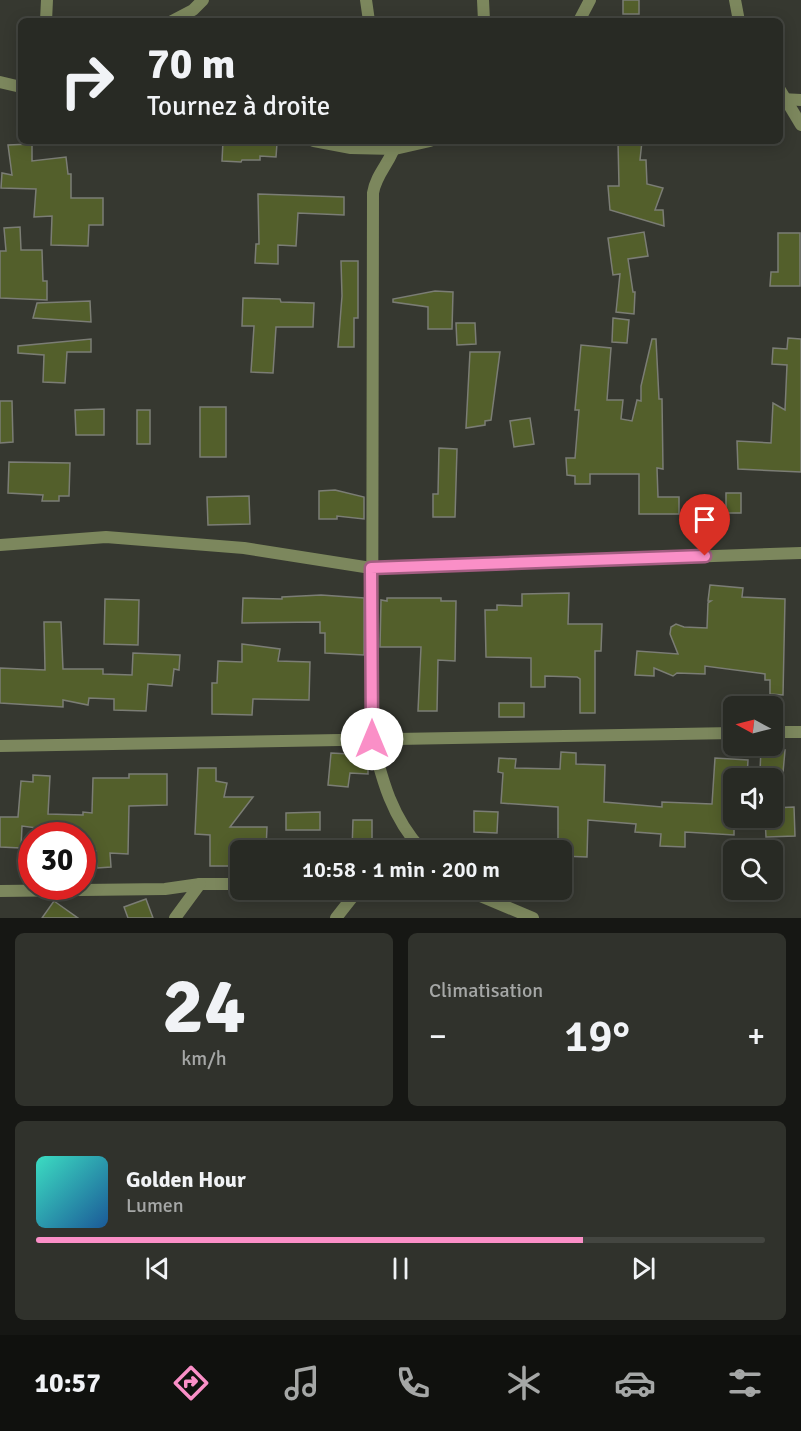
<!DOCTYPE html>
<html lang="fr">
<head>
<meta charset="utf-8">
<style>
	:root { --surface:#282a24; --page:#30322c; --text:#f1f3f6; --muted:#a5a7a6; --line:#444641; --accent:#fa8fc7 }
	body { margin:0; font-family:Signika,sans-serif; background:var(--page); color:var(--text); height:100vh; display:flex; flex-direction:column; font-size:22px; white-space:nowrap }
	* { box-sizing:border-box; margin:0 }
	p { font-size:20px; color:var(--muted) }
	.icon { flex:none; width:33px; height:33px; fill:none; stroke:currentColor; stroke-width:2; stroke-linecap:round; stroke-linejoin:round }
	.map { position:relative; height:918px; overflow:hidden }
	.sheet { display:flex; flex-direction:column; gap:15px; padding:15px; background:#161714; flex:1 }
	.sheet>* { flex:none }
	.banner { position:absolute; left:18px; top:18px; width:765px; height:126px; border-radius:9px; box-shadow:0 3px 15px #0003,0 0 0 2px var(--line); background:#282a24; color:var(--text); overflow:hidden }
	.needle { width:39px; rotate:277deg }
	.controls { position:absolute; left:723px; top:696px; display:grid; gap:12px }
	.controls a { display:grid; place-items:center; width:60px; height:60px; border-radius:9px; background:var(--surface); box-shadow:0 3px 15px #0003,0 0 0 2px var(--line); font-size:30px }
	.speed { position:absolute; left:18px; top:822px; display:flex; gap:12px; font-size:30px; font-weight:700; text-align:center }
	.speed>* { display:grid; place-content:center; width:78px; height:78px; border-radius:50%; background:var(--surface); box-shadow:0 3px 15px #0003,0 0 0 2px var(--line); line-height:1 }
	.speed .limit { border:9px solid #d22; background:#fff; color:#111 }
	.pin { position:absolute; display:grid; place-items:center; width:51px; height:51px; color:#fff; margin:-62px -26px; border-radius:50% 50% 50% 0; rotate:-45deg; box-shadow:0 0 6px #0007 }
	.pin .icon { rotate:45deg }
	.me { position:absolute; width:66px; margin:-33px; rotate:0deg; stroke-linejoin:round; filter:drop-shadow(0 0 4px #0008) }
	.turn { display:flex; align-items:center; gap:21px; height:126px; padding:0 30px; font-size:27px }
	.turn .icon { width:78px; height:78px; stroke-width:2.5 }
	.turn b { display:block; font-size:42px; line-height:51px }
	.big { font-size:45px; font-weight:600; line-height:1.1 }
	.sheet .card { flex:1; display:flex; flex-direction:column; justify-content:center; gap:9px; min-width:0; padding:0 21px; border-radius:9px; background:var(--page) }
	.sheet .dial { align-items:center; gap:0 }
	.dial b { font-size:78px; line-height:1 }
	.song { display:flex; align-items:center; gap:18px }
	.cover { width:72px; height:72px; border-radius:9px; background:linear-gradient(135deg,hsl(170 70% 55%),hsl(210 70% 35%)) }
	.played { height:6px; border-radius:3px; background:linear-gradient(90deg,var(--accent) 75%,var(--line) 75%) }
	.keys { display:flex; justify-content:space-around; direction:ltr }
	.heat { display:flex; justify-content:space-between; align-items:center; font-size:33px; direction:ltr }
	.sheet .tiles { flex:1; display:grid; gap:15px; grid-template-columns:1fr 1fr }
	.card:last-child { grid-column:span 2 }
	.trip { position:absolute; left:230px; top:840px; width:342px; height:60px; border-radius:9px; background:var(--surface); box-shadow:0 3px 15px #0003,0 0 0 2px var(--line); font-weight:600; line-height:60px; text-align:center }
	.tabs { display:flex; height:96px; justify-content:space-around; align-items:center; background:#10110e; color:var(--muted) }
	.tabs .icon { width:42px; height:42px }
	.tabs .current { color:var(--accent) }
	.tabs b { font-size:27px; color:var(--text) }
	.map>svg:first-child { display:block }
</style>
</head>
<body>
<div class="map">
<svg width="801" height="918" viewBox="0 0 801 918">
	<rect width="100%" height="100%" fill="#363830"/>
	<g fill="#535f2b" stroke="#7b7d75" stroke-width="1.5">
		<rect x="623" y="0" width="16" height="14"/>
		<path d="M223 141 277 143 276 157 260 156V160H242L241 162 222 161Z"/>
		<path d="M618 141H642L640 160H646L647 184 663 188 655 210H663L664 226 610 210 608 186H619Z"/>
		<path d="M32 144V161L66 157 68 174H71V198H103V225H89L88 246 51 245 52 216 34 217 36 189 1 188 2 173 12 175 8 145Z"/>
		<path d="M258 194 344 197V215L298 213 296 246 278 245V264L255 263 256 244H259Z"/>
		<path d="M20 227 21 250H42L43 281H47V300L0 298V251H6L4 228Z"/>
		<path d="M644 232 648 256 628 259 633 292H635L634 314 616 312 620 274 613 275 608 238Z"/>
		<path d="M778 233H800V286H770L771 272H778Z"/>
		<path d="M341 261H358V318H354V347H338L342 296Z"/>
		<path d="M435 291 453 292 452 329H428V307L393 302V299Z"/>
		<path d="M243 298 280 299 281 302 314 303 313 327H276L273 373 251 372 254 326H242Z"/>
		<path d="M90 301 91 322 33 318 37 303Z"/>
		<path d="M613 318 629 320 627 343 612 342Z"/>
		<path d="M456 323H475L476 344 457 345Z"/>
		<path d="M788 338 801 339V472L738 469 737 441 771 443 773 403 785 410 787 365 772 364 773 348 787 349Z"/>
		<path d="M91 339V352H67L65 383 43 382 44 355 18 353V346Z"/>
		<path d="M652 339H656L659 399H662L663 469 657 468 658 497H679V514H639V474H590V484H575V476L567 475 566 458H575L579 410H575L581 345 611 348 607 400H623L621 419 632 421 637 400 641 401V386Z"/>
		<path d="M470 352H500L491 420 485 421V425L466 428Z"/>
		<path d="M0 401H12L13 442 0 443Z"/>
		<rect x="200" y="407" width="26" height="50"/>
		<path d="M104 409V435H76L75 410Z"/>
		<rect x="137" y="410" width="13" height="34"/>
		<path d="M530 418 534 444 514 447 510 421Z"/>
		<path d="M439 448 457 449 455 517H433V494H438Z"/>
		<path d="M9 462 70 463 69 496H59V501H42L43 495 8 493Z"/>
		<path d="M335 490 364 497V519L337 516V519H319V491Z"/>
		<rect x="726" y="493" width="15" height="20"/>
		<path d="M249 496 250 524 208 525 207 497Z"/>
		<path d="M710 585 743 588 742 597 785 599 783 695 770 694V680H765V674L705 666V674L677 673 673 676 654 668V676L635 675 637 651 678 654 670 634 671 627 676 624 684 627 707 628 708 603 711 601H708Z"/>
		<path d="M569 593 568 624H602L601 651H595V713H580V679L577 677 545 676V687H531V658L486 657 485 610H497V605L522 606V594Z"/>
		<path d="M321 595 364 598V655L325 653V633H320V622L242 623 243 598 282 599V597Z"/>
		<path d="M387 598H441V601H456L455 661 438 660 437 711H418L421 647H380L381 600 387 601Z"/>
		<path d="M105 599 139 600 138 645 104 644Z"/>
		<path d="M44 622H61L63 669H103V674L132 675 133 653 180 655 179 670 174 669 172 686 148 684 146 711 114 710V699L89 698 88 705 63 700V707L0 703V668L45 670Z"/>
		<path d="M242 644 280 649 278 661 310 662 309 700 253 699 252 715 212 714V683H217L218 661 242 662Z"/>
		<rect x="499" y="703" width="25" height="14"/>
		<path d="M761 748 785 750 783 773 760 772Z"/>
		<path d="M561 752 576 753V764L605 765 604 802 662 807V802L712 804 715 758 748 760 747 778H734V835L685 832V847L660 846 661 834 635 832 636 824 588 820 587 857 561 856V850H558V807L501 803 503 773 498 772 499 758 516 759 515 768 560 769Z"/>
		<path d="M331 753 368 755V774L350 773 348 787 328 785Z"/>
		<path d="M198 768H216V781L227 783 224 797H253L230 827H267L266 850H233V866H210V835L195 834Z"/>
		<path d="M129 774H167V805L129 806 128 854 110 853 111 867 97 868 96 851 82 850V836H69V832L22 826 21 848 0 847V817H18L21 781 33 782V775L50 776 48 814 83 815V812L92 813 93 778H129Z"/>
		<path d="M794 807 795 836 766 837 765 818H772V808Z"/>
		<path d="M474 811 498 812 497 833 474 832Z"/>
		<path d="M320 812V830H286V813Z"/>
		<path d="M353 820H372V850H352Z"/>
		<path d="M146 899 153 918H128L124 907Z"/>
		<path d="M54 901 78 918H42Z"/>
	</g>
	<g fill="none" stroke-linecap="round" stroke-linejoin="round">
		<g stroke="#7c875d" stroke-width="12">
			<path d="M366 0 369 21"/>
			<path d="M483 0 484 21"/>
			<path d="M735 0 739 21"/>
			<path d="M46 21 47 0"/>
			<path d="M172 21 193 10 203 0"/>
			<path d="M579 21 590 0"/>
			<path d="M0 82 21 87"/>
			<path d="M780 90 801 125"/>
			<path d="M781 99 801 100"/>
			<path d="M314 141 351 148 395 149 430 141"/>
			<path d="M396 141C393 160 376 173 373 193L372 739C382 780 392 818 422 850"/>
			<path d="M0 545 106 537 244 548 371 568 801 553"/>
			<path d="M772 732H801"/>
			<path d="M0 746 734 733"/>
			<path d="M466 890 533 918"/>
			<path d="M0 891 165 889 200 884H240"/>
			<path d="M175 918 200 884"/>
			<path d="M336 918 358 890"/>
		</g>
	</g>
	<g fill="none" stroke-linecap="round" stroke-linejoin="round">
		<g stroke="#a25d81" stroke-width="15">
			<path id="route" d="M372 739 371 568 705 556"/>
		</g>
		<use href="#route" stroke="#fa8fc7" stroke-width="10"/>
	</g>
</svg>
<div class="controls">
<a><svg class="needle" viewBox="-14 -14 28 28"><path d="M0-13l5 13h-10z" fill="#e53935"/><path d="M0 13l5-13h-10z" fill="#a5a7a6"/></svg></a>
<a><svg class="icon" aria-label="sound" viewBox="0 0 24 24"><path d="M4 9h4l5-4v14l-5-4H4zM17 9q2 3 0 6"/></svg></a>
<a><svg class="icon" aria-label="search" viewBox="0 0 24 24"><circle cx="10" cy="10" r="6"/><path d="M15 15l6 6"/></svg></a>
</div>
<div class="speed"><div class="limit">30</div></div>
<div class="pin" style="left:705px;top:556px;background:#d93025"><svg class="icon" aria-label="arrive" viewBox="0 0 24 24"><path d="M6 21V4h12l-3 4 3 4H6"/></svg></div>
<svg class="me" style="left:372px;top:739px" viewBox="-20 -20 40 40"><circle r="19" fill="#fff"/><path d="M0-13L10 11 0 6-10 11z" fill="#fa8fc7"/></svg>
<div class="trip">10:58 · 1 min · 200 m</div>
<div class="banner">
<div class="turn"><svg class="icon" aria-label="right" viewBox="0 0 24 24"><path d="M7 20v-9h11M14 6l5 5-5 5"/></svg><div><b>70 m</b>Tournez à droite</div></div>
</div>
</div>
<section class="sheet">
<div class="tiles">
<div class="card dial"><b>24</b><p>km/h</p></div>
<div class="card"><p>Climatisation</p>
<div class="heat"><a>−</a><b class="big">19°</b><a>+</a></div>
</div>
<div class="card">
<div class="song"><i class="cover"></i><div><b>Golden Hour</b><p>Lumen</p></div></div>
<div class="played"></div>
<div class="keys"><svg class="icon" aria-label="previous" viewBox="0 0 24 24"><path d="M18 5L8 12l10 7zM5 5v14"/></svg><svg class="icon" aria-label="pause" viewBox="0 0 24 24"><path d="M8 5v14M16 5v14"/></svg><svg class="icon" aria-label="next" viewBox="0 0 24 24"><path d="M6 5l10 7-10 7zM19 5v14"/></svg></div>
</div>
</div>
</section>
<nav class="tabs">
<b>10:57</b>
<svg class="icon current" aria-label="directions" viewBox="0 0 24 24"><path d="M12 3l9 9-9 9-9-9zM9 14v-3h6M13 9l2 2-2 2"/></svg>
<svg class="icon" aria-label="music" viewBox="0 0 24 24"><path d="M9 18V5l10-2v13"/><circle cx="6" cy="18" r="3"/><circle cx="16" cy="16" r="3"/></svg>
<svg class="icon" aria-label="phone" viewBox="0 0 24 24"><path d="M5 4h4l2 5-3 2q2 4 5 5l2-3 5 2v4C11 20 4 13 5 4z"/></svg>
<svg class="icon" aria-label="climate" viewBox="0 0 24 24"><path d="M12 3v18M4 7l16 10M4 17L20 7"/></svg>
<svg class="icon" aria-label="car" viewBox="0 0 24 24"><path d="M5 17H2v-5l4-1 3-4h7l3 4 3 1v5h-3M9 17h6M6 11h13"/><circle cx="7" cy="17" r="2"/><circle cx="17" cy="17" r="2"/></svg>
<svg class="icon" aria-label="filters" viewBox="0 0 24 24"><path d="M4 7h16M4 17h16"/><circle cx="9" cy="7" r="2"/><circle cx="15" cy="17" r="2"/></svg>
</nav>
</body>
</html>
